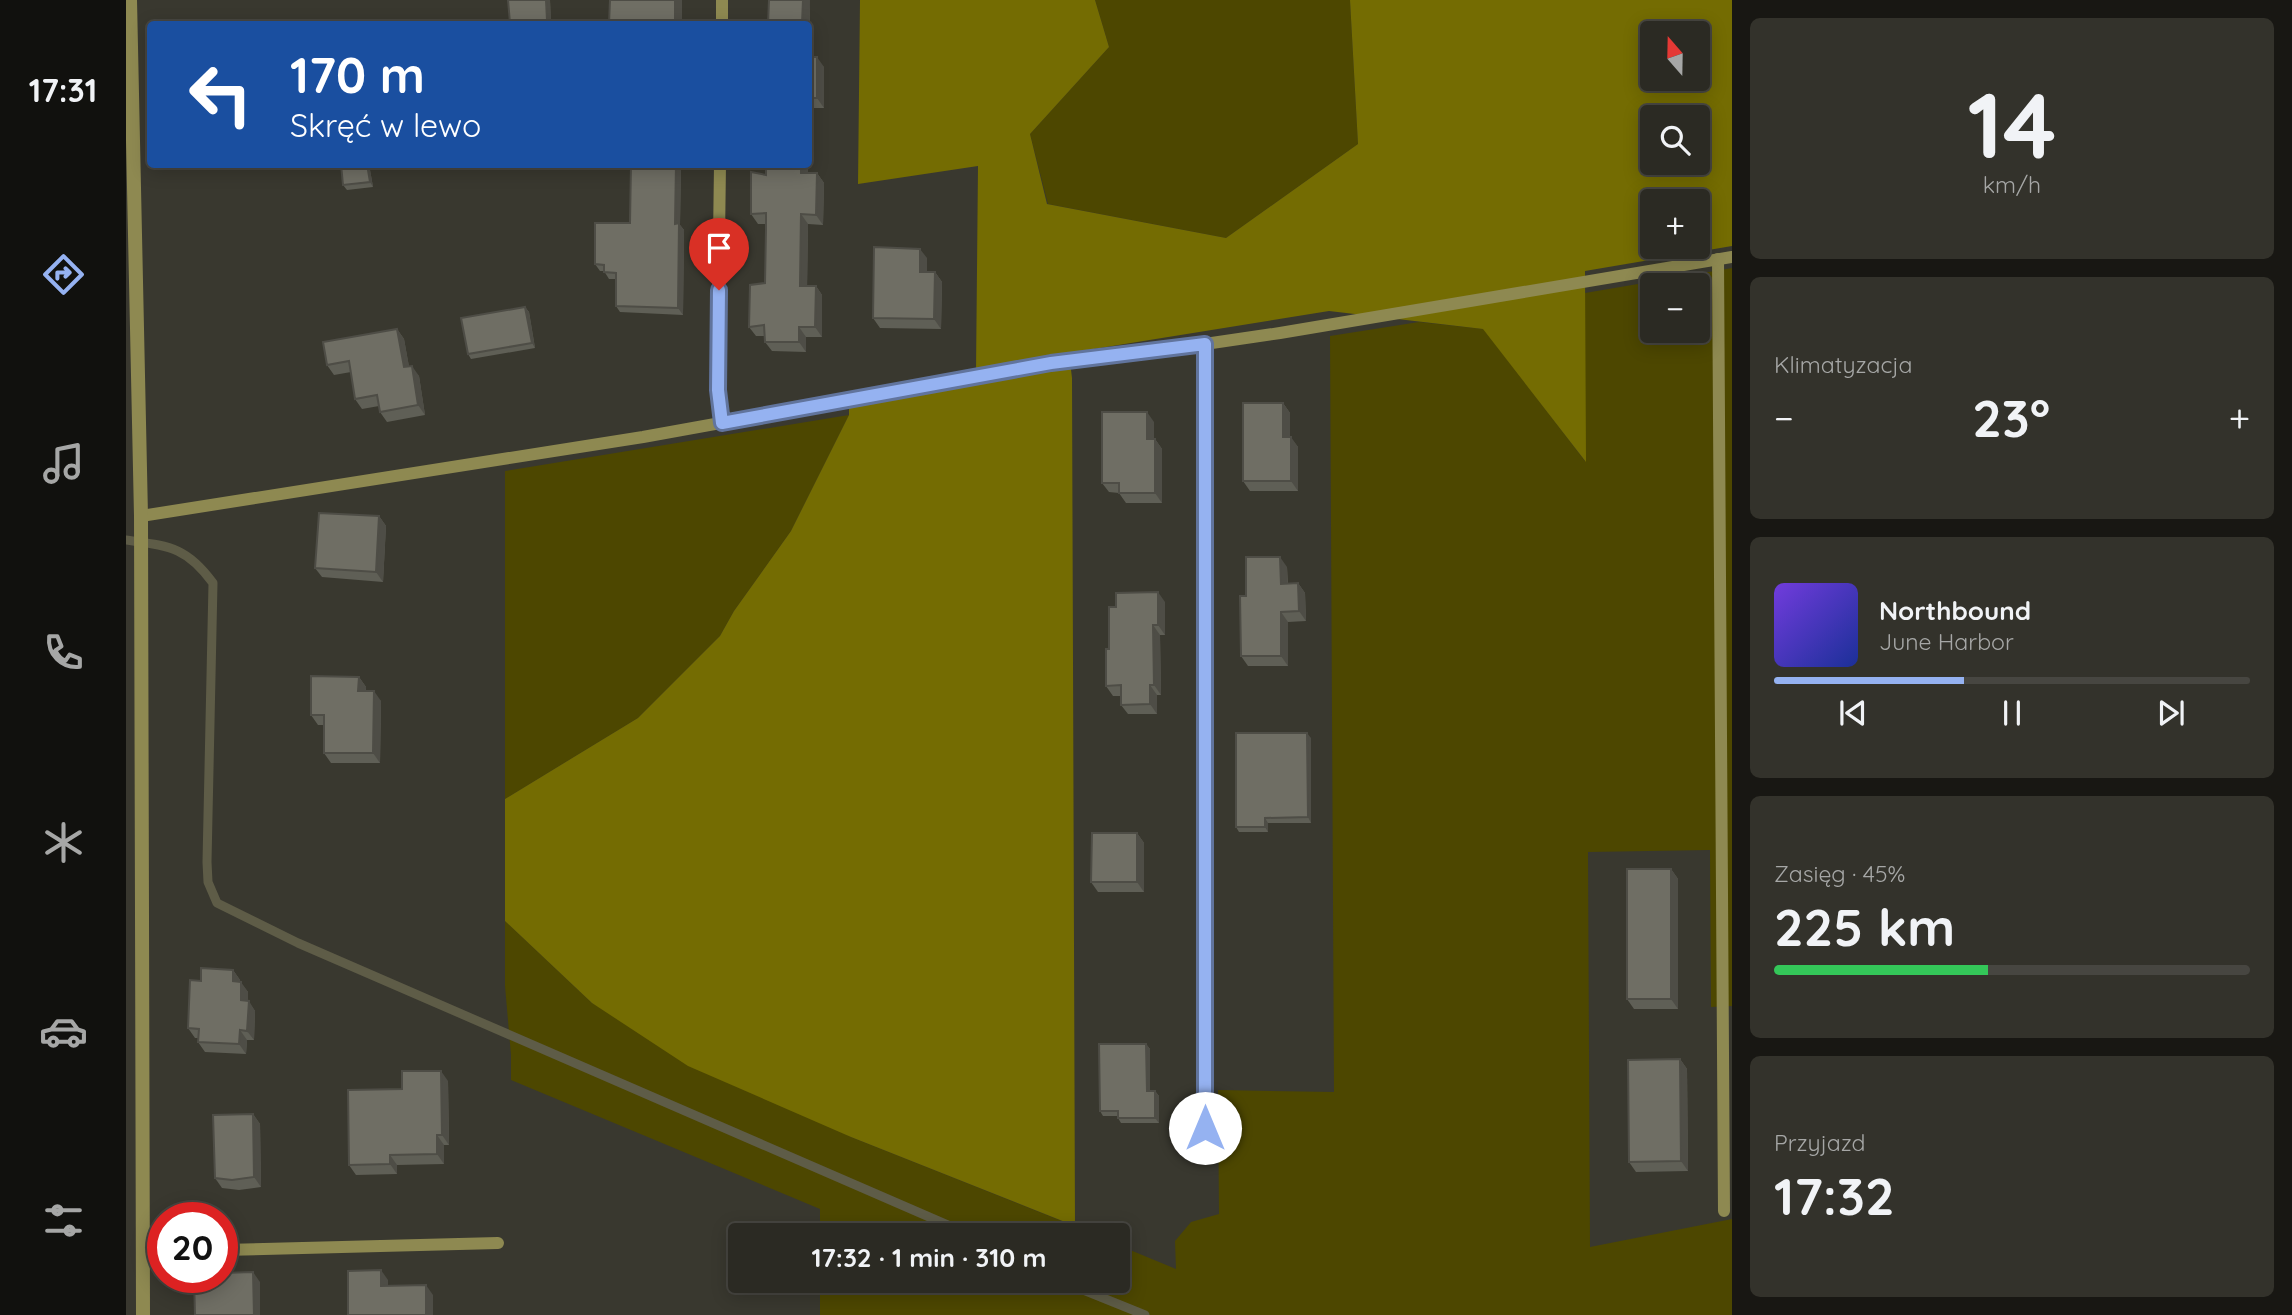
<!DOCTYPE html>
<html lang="pl">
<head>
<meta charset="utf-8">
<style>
	:root { --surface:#2b2a23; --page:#33322b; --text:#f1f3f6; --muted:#a6a7a6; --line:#474641; --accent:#95b2f1 }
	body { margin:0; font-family:Quicksand,sans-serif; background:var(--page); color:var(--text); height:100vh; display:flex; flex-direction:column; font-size:26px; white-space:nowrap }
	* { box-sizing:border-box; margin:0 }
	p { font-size:23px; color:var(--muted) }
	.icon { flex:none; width:38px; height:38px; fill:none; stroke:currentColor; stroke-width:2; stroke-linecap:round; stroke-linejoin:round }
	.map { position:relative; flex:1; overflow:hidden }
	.panel { display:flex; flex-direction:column; gap:18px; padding:18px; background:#181713; width:560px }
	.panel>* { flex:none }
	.guide { position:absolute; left:21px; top:21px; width:665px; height:147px; border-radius:7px; box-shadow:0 4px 18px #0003,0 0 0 2px var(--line); background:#1a4fa0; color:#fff; overflow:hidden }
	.needle { width:46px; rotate:340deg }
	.buttons { position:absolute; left:1514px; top:21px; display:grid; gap:14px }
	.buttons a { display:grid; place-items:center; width:70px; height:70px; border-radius:7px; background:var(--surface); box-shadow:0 4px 18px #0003,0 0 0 2px var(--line); font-size:35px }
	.speed { position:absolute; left:21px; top:1202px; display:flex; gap:14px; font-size:35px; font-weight:700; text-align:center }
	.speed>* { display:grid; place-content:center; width:91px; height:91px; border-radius:50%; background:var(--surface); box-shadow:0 4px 18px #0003,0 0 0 2px var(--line); line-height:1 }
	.speed .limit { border:10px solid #d22; background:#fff; color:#111 }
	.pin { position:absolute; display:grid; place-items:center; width:60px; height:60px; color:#fff; margin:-72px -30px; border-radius:50% 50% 50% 0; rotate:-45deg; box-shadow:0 0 7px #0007 }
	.pin .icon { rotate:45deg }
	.me { position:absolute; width:77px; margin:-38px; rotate:0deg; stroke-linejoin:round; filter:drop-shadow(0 0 5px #0008) }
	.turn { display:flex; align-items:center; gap:24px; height:147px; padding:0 28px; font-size:32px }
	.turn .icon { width:91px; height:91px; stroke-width:2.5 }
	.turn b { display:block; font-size:49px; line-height:60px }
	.big { font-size:52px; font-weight:700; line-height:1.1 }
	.panel .tile { flex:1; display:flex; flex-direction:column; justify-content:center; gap:10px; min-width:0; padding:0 24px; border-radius:10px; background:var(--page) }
	.panel .dial { align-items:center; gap:0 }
	.dial b { font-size:91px; line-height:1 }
	.song { display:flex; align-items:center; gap:21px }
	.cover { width:84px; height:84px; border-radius:10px; background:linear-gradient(135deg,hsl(260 70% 55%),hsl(230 70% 35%)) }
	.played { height:7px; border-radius:4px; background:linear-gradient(90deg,var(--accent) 40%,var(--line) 40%) }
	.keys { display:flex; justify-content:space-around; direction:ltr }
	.heat { display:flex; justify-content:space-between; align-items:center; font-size:38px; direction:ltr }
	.charge { height:10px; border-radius:5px; background:linear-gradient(90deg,#34c759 45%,var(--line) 0) }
	.trip { position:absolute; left:602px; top:1223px; width:402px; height:70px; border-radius:7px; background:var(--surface); box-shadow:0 4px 18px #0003,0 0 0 2px var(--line); font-weight:700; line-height:70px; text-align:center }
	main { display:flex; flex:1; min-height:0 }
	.tab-bar { display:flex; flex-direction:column; width:126px; justify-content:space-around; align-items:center; background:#11110e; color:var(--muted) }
	.tab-bar .icon { width:49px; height:49px }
	.tab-bar .active { color:var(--accent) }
	.tab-bar b { font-size:32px; color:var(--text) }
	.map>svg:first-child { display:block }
</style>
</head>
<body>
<main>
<nav class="tab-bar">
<b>17:31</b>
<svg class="icon active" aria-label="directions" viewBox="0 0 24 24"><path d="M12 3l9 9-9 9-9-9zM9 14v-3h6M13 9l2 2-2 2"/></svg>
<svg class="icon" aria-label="music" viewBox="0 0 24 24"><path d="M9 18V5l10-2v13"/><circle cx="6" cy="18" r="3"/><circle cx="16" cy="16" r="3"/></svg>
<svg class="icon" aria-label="phone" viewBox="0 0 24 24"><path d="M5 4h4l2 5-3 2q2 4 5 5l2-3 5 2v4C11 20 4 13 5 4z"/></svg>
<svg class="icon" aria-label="climate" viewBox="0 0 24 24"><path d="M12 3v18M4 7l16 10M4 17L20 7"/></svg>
<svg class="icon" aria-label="car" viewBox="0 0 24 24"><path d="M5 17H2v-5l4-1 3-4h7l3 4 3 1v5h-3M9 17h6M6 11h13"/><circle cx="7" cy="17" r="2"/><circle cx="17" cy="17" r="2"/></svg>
<svg class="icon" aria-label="filters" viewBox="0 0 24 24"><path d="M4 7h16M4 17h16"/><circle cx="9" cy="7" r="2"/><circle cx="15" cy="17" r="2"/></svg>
</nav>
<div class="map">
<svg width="1606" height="1315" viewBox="0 0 1606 1315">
	<rect width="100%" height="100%" fill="#39382f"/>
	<g fill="#4d4700" fill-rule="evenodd">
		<path d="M969 0H1224L1232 144 1100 238 922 204 904 134 983 47Z"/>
		<path d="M1606 268V1006L1585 1007 1584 850 1462 852 1464 1247 1606 1219V1315H694V1281H992V1245L1050 1269 1049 1241 1065 1222 1093 1214 1092 1090 1208 1092 1204 336 1293 322 1358 329 1459 461V293ZM1526 285H1572V331H1526Z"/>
		<path d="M723 415 665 531 608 611 594 636 512 718 379 799V471Z"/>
		<path d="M379 921 466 1003 725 1137 971 1235H694V1209L385 1080V1055L379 986Z"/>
	</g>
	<path fill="#746c02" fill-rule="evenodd" d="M734 0H969L983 47 904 134 921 204 1100 238 1232 144 1224 0H1606V246L1459 271 1460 462 1357 329 1203 311 943 353 946 378 949 1226 725 1137 562 1066 466 1003 379 921V799L512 718 594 636 608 611 665 531 723 415V392L850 371 852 166 732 184ZM1526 33H1572V79H1526ZM1526 117H1572V163H1526ZM1526 201H1572V247H1526Z"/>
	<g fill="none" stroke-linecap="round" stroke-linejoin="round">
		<g stroke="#5e5c47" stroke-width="9">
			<path d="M0 540C42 546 60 546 87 583L81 862 82 882 91 903 172 943 847 1236"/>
			<path d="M935 1281 1019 1315"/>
		</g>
		<g stroke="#8e8951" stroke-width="12">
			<path d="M596 24V0"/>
			<path d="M594 164 591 390 596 423"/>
			<path d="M1592 259 1598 1211"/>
			<path d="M1079 344 1154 333 1606 257"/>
			<path d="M15 516 517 437 925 363 1079 344V1155"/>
			<path d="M96 1250 372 1243"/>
			<path d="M17 1252H37"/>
		</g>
		<path stroke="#8e8951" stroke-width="14" d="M4 0 15 516 17 1315"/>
	</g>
	<g fill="#5f5f56">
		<path d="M382 0H424L425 24H385L384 23Z"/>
		<path d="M684 0 683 57 698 67V108H683L682 159V24Z"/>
		<path d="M505 164H555L554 225 558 230 557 315 494 312 490 306V279H483L478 271H474L469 264 504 223Z"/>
		<path d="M640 164H682V173H691L698 183 697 225 682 224 681 286H690L696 295V337H680V352L646 351 639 342 638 336H630L623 327 639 283 640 224H632L625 214 640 175Z"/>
		<path d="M241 165 244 170 247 187 221 190 217 185Z"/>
		<path d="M801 258V272H809L816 282 815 329 754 328 747 318Z"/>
		<path d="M399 307 403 312 409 348 345 359 342 354Z"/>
		<path d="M271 329 278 339 283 367 293 376 299 415 261 422 254 412 253 406 236 409 229 399 225 372 208 375 201 365Z"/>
		<path d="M1157 403 1164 413V437L1172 447V491H1124L1117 481Z"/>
		<path d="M1028 422V439H1029L1036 449V503H1000L993 493 983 492 976 483Z"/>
		<path d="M253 516 260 526 257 582 196 577 189 568Z"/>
		<path d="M1161 567 1162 584 1172 583 1179 593 1180 621 1162 622V666H1122L1115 656 1120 596Z"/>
		<path d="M1039 602V635H1034L1035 695H1031V714H1002L995 705V696H987L980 686 990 607Z"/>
		<path d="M233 677 240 687V691L255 701 254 763H205L198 753V725H192L185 715Z"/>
		<path d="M1185 738V823H1142V832H1113L1110 827Z"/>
		<path d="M1011 833 1018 843V892H972L965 882Z"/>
		<path d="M1545 869 1552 879V1009H1508L1501 999Z"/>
		<path d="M107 970 114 980V982L122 992V1001L129 1011 128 1040H121L120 1054 79 1052 72 1042V1038H69L62 1028 75 981Z"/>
		<path d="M1020 1044 1024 1049V1091H1029L1033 1096V1123H995L992 1118V1116H977L974 1111Z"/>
		<path d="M1554 1059 1561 1069 1562 1171 1510 1172 1503 1162Z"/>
		<path d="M322 1081 323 1145H318V1164L271 1165V1174L230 1175 223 1165 276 1089Z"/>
		<path d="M127 1114 134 1124 135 1187 113 1190 96 1188 89 1178Z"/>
	</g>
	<g fill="#4e4d46">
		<path d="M420 0H424L425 24 421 20Z"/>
		<rect x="549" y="0" width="7" height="24"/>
		<path d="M677 0H684L683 66 682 24H676Z"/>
		<path d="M691 57 698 67V108L691 98Z"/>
		<path d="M550 164H555L554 225 558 230 557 315 552 308 549 224Z"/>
		<path d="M675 164H682V183L675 173Z"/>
		<path d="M241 165 244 170 247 187 244 182Z"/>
		<path d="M691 173 698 183 697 225 690 215Z"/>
		<path d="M675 214 682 224 681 296 674 286Z"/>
		<path d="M794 249 801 258V282L794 272Z"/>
		<path d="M809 272 816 282 815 329 808 319Z"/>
		<path d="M690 286 696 295V337L689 327Z"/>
		<path d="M399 307 403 312 409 348 406 343Z"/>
		<path d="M673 327 680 337V352L673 342Z"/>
		<path d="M271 329 278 339 285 377 278 367Z"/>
		<path d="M286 366 293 376 299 415 292 405Z"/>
		<path d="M1157 403 1164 413V447L1157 437Z"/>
		<path d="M1021 412 1028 422V449L1021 439Z"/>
		<path d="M1165 437 1172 447V491L1165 481Z"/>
		<path d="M1029 439 1036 449V503L1029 493Z"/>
		<path d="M253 516 260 526 257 582 250 572Z"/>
		<path d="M1154 557 1161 567 1162 594 1155 584Z"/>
		<path d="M1172 583 1179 593 1180 621 1173 611Z"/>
		<path d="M1032 592 1039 602V635L1032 625Z"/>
		<path d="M1155 612 1162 622V666L1155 656Z"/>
		<path d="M1027 625 1034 635 1035 695 1028 685Z"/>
		<path d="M233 677 240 687 239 701 232 691Z"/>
		<path d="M1024 685 1031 695V714L1024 704Z"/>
		<path d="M248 691 255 701 254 763 247 753Z"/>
		<path d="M1181 733 1185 738V823L1182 817Z"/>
		<path d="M1139 818 1142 823V832L1139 827Z"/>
		<path d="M1011 833 1018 843V892L1011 882Z"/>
		<path d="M1545 869 1552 879V1009L1545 999Z"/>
		<path d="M107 970 114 980V991L107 981Z"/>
		<path d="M115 982 122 992V1010L115 1000Z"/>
		<path d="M123 1001 129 1011 128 1040 121 1031Z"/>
		<path d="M114 1030 121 1040 120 1054 113 1044Z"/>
		<path d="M1020 1044 1024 1049V1096L1021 1091Z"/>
		<path d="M1554 1059 1561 1069 1562 1171 1555 1161Z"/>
		<path d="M315 1071 322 1081 323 1145 316 1135Z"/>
		<path d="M1029 1091 1033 1096V1123L1029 1118Z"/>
		<path d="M127 1114 134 1124 135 1187 128 1177Z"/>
		<path d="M311 1135 318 1145V1164L311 1154Z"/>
		<path d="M264 1155 271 1165V1174L264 1164Z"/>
		<path d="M255 1270 262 1280V1295L255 1286Z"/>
		<path d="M127 1272 134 1282V1315H128Z"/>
		<path d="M300 1285 307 1295V1315H300Z"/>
	</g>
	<g fill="#6f6e64" stroke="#4e4d46" stroke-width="2">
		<path d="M382 0H420L421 20 384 23Z"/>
		<path d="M484 0H549V24H483Z"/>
		<path d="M643 0H677L676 24H642Z"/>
		<rect x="682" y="57" width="9" height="41"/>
		<path d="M215 164H241L244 182 217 185Z"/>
		<path d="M505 164H550L549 224 553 223 552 308 490 306V273L478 272V265L469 264V223H504Z"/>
		<path d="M640 164H675V173H691L690 215 675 214 674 286H690L689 327H673V342H639L638 325 623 327 624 285 639 283 640 229V213L625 214V172L640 175Z"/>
		<path d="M748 247 794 249V272H809L808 319 747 318Z"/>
		<path d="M399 307 406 343 342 354 335 318Z"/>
		<path d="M271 329 278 367 286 366 292 405 254 412 251 395 229 399 223 361 201 365 197 342Z"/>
		<path d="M1117 403H1157V437H1165V481H1117Z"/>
		<path d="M976 412H1021V439H1029V493H993V483H976Z"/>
		<path d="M193 513 253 516 250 572 189 568Z"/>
		<path d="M1120 557H1154L1155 584 1172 583 1173 611 1155 612V656H1115L1114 596H1120Z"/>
		<path d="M1032 592V625H1027L1028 685H1024V704L995 705V685L980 686V649H983V607H990V593Z"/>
		<path d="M185 676 233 677 232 691H248L247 753H198V715H185Z"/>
		<path d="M1110 733H1181L1182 817 1139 818V827H1110Z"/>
		<path d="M966 833H1011V882H965Z"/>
		<rect x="1501" y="869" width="44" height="130"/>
		<path d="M75 968 107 970V981L115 982V1000L123 1001 121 1031 114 1030 113 1044 72 1042 73 1029 62 1028 64 980 75 981Z"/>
		<path d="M973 1044H1020L1021 1091H1029V1118H992V1111H974Z"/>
		<path d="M1554 1059 1555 1161 1503 1162 1502 1060Z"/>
		<path d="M276 1071H315L316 1135H311V1154L264 1155V1164L223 1165 222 1090 276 1089Z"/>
		<path d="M127 1114 128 1177 106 1180 89 1178 87 1115Z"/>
		<path d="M255 1270V1286L300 1285V1315H222V1271Z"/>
		<path d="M127 1272 128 1315H69L68 1278H96V1273Z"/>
	</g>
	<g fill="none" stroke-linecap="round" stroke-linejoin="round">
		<g stroke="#61749d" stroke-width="18">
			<path id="route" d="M593 290 592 390 596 423 925 363 1079 344V1128"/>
		</g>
		<use href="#route" stroke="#95b2f1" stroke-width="12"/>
	</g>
</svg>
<div class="buttons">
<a><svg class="needle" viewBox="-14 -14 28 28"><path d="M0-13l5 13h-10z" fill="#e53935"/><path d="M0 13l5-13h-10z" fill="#a6a7a6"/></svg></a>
<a><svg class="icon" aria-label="search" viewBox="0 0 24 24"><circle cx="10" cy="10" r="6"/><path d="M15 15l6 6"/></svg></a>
<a>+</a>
<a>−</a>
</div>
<div class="speed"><div class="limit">20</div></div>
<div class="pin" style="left:593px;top:290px;background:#d93025"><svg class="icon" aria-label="arrive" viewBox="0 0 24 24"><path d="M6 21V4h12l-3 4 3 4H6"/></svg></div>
<svg class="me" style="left:1079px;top:1128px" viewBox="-20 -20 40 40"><circle r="19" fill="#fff"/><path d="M0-13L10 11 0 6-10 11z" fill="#95b2f1"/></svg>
<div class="trip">17:32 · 1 min · 310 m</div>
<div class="guide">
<div class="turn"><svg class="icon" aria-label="left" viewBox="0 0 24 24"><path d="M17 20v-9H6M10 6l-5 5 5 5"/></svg><div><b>170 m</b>Skręć w lewo</div></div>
</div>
</div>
<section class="panel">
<div class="tile dial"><b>14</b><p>km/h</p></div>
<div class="tile"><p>Klimatyzacja</p>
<div class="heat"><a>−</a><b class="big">23°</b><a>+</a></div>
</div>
<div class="tile">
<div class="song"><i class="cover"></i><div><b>Northbound</b><p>June Harbor</p></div></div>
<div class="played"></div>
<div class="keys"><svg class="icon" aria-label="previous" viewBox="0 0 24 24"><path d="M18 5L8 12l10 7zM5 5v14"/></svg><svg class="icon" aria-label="pause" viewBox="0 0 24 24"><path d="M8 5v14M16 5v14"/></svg><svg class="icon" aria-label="next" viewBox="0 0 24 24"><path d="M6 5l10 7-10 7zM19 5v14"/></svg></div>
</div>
<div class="tile"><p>Zasięg · 45%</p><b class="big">225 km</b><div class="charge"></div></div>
<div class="tile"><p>Przyjazd</p><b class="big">17:32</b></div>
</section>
</main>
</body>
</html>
